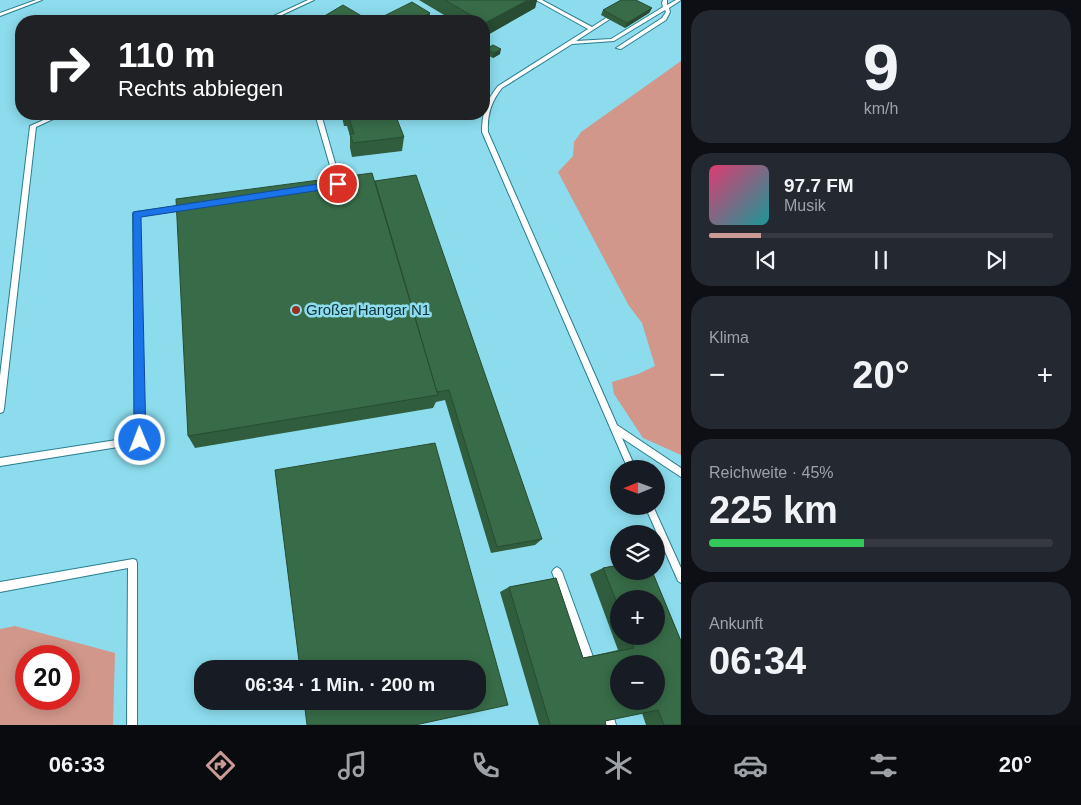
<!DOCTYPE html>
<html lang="de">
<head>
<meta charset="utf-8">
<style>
	:root { --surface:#171b24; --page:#242831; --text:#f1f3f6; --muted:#9ea1a6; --line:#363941; --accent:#ca9b95 }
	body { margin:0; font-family:Arial,sans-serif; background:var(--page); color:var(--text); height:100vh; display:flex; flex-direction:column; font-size:19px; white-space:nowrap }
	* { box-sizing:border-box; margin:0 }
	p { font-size:16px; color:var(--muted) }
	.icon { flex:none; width:28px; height:28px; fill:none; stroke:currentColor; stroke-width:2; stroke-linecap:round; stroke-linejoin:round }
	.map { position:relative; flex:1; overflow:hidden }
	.details { display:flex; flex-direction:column; gap:10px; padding:10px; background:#0d0f14; width:400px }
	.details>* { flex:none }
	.top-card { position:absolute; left:15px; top:15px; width:475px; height:105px; border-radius:20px; box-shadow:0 2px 12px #0003; background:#202124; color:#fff; overflow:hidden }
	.needle { width:32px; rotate:269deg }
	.tools { position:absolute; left:610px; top:460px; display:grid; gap:10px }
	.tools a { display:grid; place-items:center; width:55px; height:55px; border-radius:50%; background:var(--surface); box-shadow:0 2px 12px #0003; font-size:25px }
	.speed { position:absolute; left:15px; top:645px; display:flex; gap:10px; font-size:25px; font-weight:700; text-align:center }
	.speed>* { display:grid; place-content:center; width:65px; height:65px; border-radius:50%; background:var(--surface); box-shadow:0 2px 12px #0003; line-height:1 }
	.speed .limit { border:8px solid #d22; background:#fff; color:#111 }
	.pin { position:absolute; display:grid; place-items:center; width:42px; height:42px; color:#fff; margin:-21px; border:2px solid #fff; border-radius:50%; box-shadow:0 1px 5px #0007 }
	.me { position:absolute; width:55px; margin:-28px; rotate:359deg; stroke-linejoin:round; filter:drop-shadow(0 0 4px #0008) }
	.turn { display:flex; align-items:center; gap:18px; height:105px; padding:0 20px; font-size:22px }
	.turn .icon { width:65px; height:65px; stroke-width:2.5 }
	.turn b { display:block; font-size:35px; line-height:42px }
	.big { font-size:38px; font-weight:600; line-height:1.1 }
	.details .tile { flex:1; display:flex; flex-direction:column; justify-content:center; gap:8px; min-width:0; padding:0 18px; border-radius:20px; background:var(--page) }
	.details .dial { align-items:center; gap:0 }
	.dial b { font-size:65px; line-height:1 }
	.song { display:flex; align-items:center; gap:15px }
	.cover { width:60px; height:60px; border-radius:8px; background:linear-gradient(135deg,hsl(340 70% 55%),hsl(180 70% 35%)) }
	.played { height:5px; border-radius:2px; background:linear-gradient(90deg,var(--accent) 15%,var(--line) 15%) }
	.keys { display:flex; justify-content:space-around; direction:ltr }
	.heat { display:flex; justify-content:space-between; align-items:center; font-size:28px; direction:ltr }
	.charge { height:8px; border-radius:4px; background:linear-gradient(90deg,#34c759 45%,var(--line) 0) }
	.trip { position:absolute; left:194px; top:660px; width:292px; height:50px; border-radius:20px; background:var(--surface); box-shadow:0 2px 12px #0003; font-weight:600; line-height:50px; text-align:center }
	.tabs { display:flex; height:80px; justify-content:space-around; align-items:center; background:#090b0e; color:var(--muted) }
	.tabs .icon { width:35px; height:35px }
	.tabs .current { color:var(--accent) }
	.tabs b { font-size:22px; color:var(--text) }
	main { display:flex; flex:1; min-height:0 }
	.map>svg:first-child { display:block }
</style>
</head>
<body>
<main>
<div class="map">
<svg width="681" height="725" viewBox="0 0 681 725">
	<rect width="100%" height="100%" fill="#8cdced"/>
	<g fill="#d1978b" fill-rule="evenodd">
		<path d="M681 61V455L643 438 614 394 612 382 638 374 655 366 642 323 629 306 558 172 573 156 574 142 581 132Z"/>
		<path d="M15 626 115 653 113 725H0V629ZM26 656H69V699H26Z"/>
	</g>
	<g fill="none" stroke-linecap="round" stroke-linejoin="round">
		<g stroke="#297d8d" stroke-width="2">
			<g id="lane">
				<path d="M36 0H42L0 16V13Z"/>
				<path d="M308 0H314L269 21H263Z"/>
				<path d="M536 0H542L592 27 606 18 610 19 576 41 611 39 663 7 662 3 663 0H667V5L676 0H681L669 8 670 12 666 20 621 49 616 48 662 18 666 12 665 10 614 41 572 44 502 88C491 102 487 115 488 132L617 425 681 468V477L622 438 636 469H628L482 132C482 113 486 101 498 86L588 29Z"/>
				<path d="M57 114H64L36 127 4 409 3 412 0 413V376L30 126Z"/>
				<path d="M315 114H321L341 184 340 186 334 187 331 185 335 183Z"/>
				<path d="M187 205H189V209L139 216 144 440 143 443 0 466V458L136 437 133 214 136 212Z"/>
				<path d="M645 506H653L681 568V583L678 581Z"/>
				<path d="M133 559 136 560 137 563V725H127L128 568 0 592V582Z"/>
				<path d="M557 567 560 569 562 572 593 657 591 660 588 662 585 660 583 657 552 572 554 569Z"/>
				<path d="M608 711 612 712 616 725H606L603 716 604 712Z"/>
			</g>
		</g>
		<use href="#lane" fill="#fff" fill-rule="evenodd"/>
	</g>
	<g fill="#305d3e" fill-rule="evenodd">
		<path d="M419 0H537L535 8 484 37V21H454Z"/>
		<path d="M652 8 649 13 625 28 601 15 603 10Z"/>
		<path d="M486 49 500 54 493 58 485 54Z"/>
		<path d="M342 114H395L404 137 402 151 352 157 350 148V136L347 126H344L342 117Z"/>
		<path d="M375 181 542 539 535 545 491 553 445 400 436 402 433 408 195 448 188 436Z"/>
		<path d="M619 565V571H652L681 641V725H646L642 713 605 721 606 725H539L500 592 509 587 556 578 583 658 618 650 590 574 603 568ZM619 599H656V636H619ZM619 664H656V701H619Z"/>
	</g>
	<g fill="#274c32">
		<path d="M528 0H537L535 8 484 37V28L485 23Z"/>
		<path d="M652 8 649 13 625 28 627 23Z"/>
		<path d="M430 13 429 21H414Z"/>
		<path d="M501 49 500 54 493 58 494 53Z"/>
	</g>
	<g fill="#386c48" stroke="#274c32" fill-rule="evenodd">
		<path d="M445 0H528L485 23H484V21H481Z"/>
		<path d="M621 0H636L652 8 627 23 603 10Z"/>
		<path d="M412 2 430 13 414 21H374Z"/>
		<path d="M343 5 365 18 360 21H316Z"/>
		<path d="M493 45 501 49 494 53 486 49Z"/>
		<path d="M348 114H395L404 137 353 143 350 134H354Z"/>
		<path d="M372 173 438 395 188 436 176 199Z"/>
		<path d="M416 175 542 539 497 547 449 390 437 392 375 181Z"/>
		<path d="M435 443 508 705 415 725H307L304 701H478V669H300L275 470Z"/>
		<path d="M619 565V571H652L681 641V725H664L658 710 605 721 606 725H550L509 587 556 578 583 658 634 648 630 636H656V599H619V608L603 568ZM619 664H656V701H619Z"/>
	</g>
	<path fill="#1a73e8" stroke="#114b97" d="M338 181 341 182V187L141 217 146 440 140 446 135 444 134 440 133 212Z"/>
	<circle fill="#9a301f" stroke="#8cdced" stroke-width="2" cx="296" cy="310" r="5"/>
	<g text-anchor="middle" stroke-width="5" stroke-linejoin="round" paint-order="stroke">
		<g font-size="15" fill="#0f3238" stroke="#8cdced" text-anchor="start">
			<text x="306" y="315">Großer Hangar N1</text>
		</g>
	</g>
</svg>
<div class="tools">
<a><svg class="needle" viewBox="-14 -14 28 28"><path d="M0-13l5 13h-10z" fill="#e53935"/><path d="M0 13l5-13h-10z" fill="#9ea1a6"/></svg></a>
<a><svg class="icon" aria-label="layers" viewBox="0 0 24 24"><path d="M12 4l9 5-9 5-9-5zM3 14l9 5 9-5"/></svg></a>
<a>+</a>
<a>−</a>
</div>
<div class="speed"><div class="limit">20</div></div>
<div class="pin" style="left:338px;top:184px;background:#d93025"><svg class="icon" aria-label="arrive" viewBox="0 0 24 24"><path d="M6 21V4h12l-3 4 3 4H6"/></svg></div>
<svg class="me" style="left:140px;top:440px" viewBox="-20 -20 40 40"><circle r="17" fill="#1a73e8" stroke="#fff" stroke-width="3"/><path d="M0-11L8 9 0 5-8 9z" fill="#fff"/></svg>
<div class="trip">06:34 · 1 Min. · 200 m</div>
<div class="top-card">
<div class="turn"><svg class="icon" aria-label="right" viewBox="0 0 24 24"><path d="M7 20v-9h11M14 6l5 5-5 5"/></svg><div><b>110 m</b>Rechts abbiegen</div></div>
</div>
</div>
<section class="details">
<div class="tile dial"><b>9</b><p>km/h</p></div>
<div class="tile">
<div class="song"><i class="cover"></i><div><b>97.7 FM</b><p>Musik</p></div></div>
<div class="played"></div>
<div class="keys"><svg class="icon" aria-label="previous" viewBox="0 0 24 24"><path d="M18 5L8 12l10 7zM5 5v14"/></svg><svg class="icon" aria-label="pause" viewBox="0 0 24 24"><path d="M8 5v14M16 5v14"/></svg><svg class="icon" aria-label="next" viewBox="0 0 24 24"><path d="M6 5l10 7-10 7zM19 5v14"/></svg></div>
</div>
<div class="tile"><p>Klima</p>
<div class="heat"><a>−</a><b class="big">20°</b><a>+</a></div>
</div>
<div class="tile"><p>Reichweite · 45%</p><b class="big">225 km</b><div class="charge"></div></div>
<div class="tile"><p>Ankunft</p><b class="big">06:34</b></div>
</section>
</main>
<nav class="tabs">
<b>06:33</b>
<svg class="icon current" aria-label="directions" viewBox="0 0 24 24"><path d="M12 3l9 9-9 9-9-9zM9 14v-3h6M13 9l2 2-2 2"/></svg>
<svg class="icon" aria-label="music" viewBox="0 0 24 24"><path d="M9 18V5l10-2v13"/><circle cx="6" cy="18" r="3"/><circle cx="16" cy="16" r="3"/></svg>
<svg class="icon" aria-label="phone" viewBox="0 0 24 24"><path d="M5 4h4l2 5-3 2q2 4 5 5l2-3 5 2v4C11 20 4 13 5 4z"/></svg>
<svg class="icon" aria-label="climate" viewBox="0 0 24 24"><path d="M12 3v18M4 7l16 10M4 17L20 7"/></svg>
<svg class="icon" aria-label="car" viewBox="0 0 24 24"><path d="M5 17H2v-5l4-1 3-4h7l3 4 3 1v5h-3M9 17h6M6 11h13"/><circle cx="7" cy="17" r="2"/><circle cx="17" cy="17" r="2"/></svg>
<svg class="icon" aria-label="filters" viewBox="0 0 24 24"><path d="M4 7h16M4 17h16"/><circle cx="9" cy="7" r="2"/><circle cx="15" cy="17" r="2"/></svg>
<b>20°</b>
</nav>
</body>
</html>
